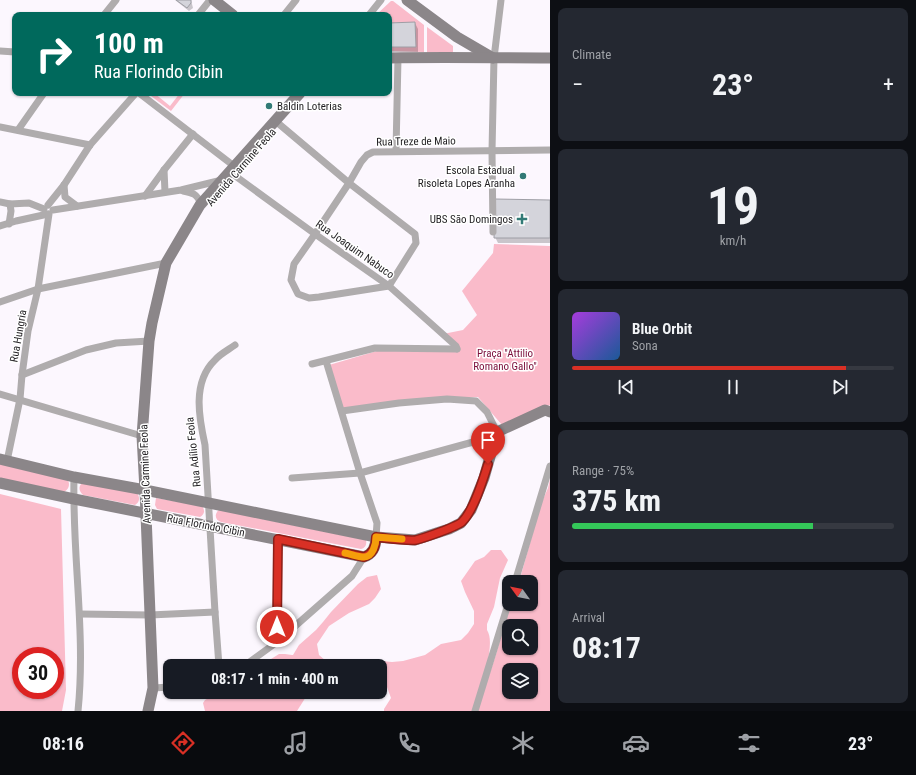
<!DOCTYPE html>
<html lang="en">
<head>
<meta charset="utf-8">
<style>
	:root { --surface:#171b24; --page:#242831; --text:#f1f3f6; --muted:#9ea1a6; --line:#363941; --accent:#d93025 }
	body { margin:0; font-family:"Roboto Condensed",sans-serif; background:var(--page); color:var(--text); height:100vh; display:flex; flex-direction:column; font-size:15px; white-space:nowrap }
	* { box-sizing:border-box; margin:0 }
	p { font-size:13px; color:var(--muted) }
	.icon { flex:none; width:22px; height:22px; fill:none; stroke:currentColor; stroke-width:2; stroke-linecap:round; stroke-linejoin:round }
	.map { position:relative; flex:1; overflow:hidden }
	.details { display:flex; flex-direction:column; gap:8px; padding:8px; background:#0d0f14; width:366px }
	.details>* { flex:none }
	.banner { position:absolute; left:12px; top:12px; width:380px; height:84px; border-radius:8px; box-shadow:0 1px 3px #0004; background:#00695c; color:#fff; overflow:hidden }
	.needle { width:26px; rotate:303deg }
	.buttons { position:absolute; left:502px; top:575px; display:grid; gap:8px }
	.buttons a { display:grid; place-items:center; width:36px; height:36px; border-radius:8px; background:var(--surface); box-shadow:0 1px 3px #0004; font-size:20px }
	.speed { position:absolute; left:12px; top:647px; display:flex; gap:8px; font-size:20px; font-weight:700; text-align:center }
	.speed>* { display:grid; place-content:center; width:52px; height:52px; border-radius:50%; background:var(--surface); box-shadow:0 1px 3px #0004; line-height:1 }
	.speed .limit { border:6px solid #d22; background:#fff; color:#111 }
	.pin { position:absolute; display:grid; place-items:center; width:34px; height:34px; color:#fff; margin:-41px -17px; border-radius:50% 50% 50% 0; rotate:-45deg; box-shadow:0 0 4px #0007 }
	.pin .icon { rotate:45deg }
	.me { position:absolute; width:44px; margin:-22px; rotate:0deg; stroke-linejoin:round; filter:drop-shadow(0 0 3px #0008) }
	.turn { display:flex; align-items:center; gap:14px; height:84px; padding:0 16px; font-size:18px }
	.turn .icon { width:52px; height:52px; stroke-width:2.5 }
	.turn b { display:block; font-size:28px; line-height:34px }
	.big { font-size:30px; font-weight:700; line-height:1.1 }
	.details .card { flex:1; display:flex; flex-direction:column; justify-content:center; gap:6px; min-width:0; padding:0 14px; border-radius:8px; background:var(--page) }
	.details .dial { align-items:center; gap:0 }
	.dial b { font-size:52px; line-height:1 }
	.song { display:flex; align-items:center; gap:12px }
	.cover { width:48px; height:48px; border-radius:6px; background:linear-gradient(135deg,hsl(280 70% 55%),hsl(210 70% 35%)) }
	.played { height:4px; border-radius:2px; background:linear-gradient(90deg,var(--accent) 85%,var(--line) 85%) }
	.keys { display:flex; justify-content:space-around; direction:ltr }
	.heat { display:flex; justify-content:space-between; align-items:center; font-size:22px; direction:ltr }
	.charge { height:6px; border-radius:3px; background:linear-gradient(90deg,#34c759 75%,var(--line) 0) }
	.trip { position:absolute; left:163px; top:659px; width:224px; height:40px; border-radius:8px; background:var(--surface); box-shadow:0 1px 3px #0004; font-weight:700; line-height:40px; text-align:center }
	.tab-bar { display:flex; height:64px; justify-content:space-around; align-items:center; background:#090b0e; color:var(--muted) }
	.tab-bar .icon { width:28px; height:28px }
	.tab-bar .on { color:var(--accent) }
	.tab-bar b { font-size:18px; color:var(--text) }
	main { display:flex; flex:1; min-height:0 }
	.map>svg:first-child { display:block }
</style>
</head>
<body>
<main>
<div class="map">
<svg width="550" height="711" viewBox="0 0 550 711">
	<rect width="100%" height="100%" fill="#fcf7fe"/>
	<g fill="#fabbca" fill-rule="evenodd">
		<path d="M391 1H393L424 25V52L389 51V15H376Z"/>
		<path d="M427 27 453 46V52L427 53Z"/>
		<path d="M147 93H154L170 106 180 93H185L171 111Z"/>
		<path d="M494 244 550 246V405L502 425 478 397 416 401 342 411 329 365 377 351 460 350 443 334 463 330 477 315 462 291 493 253Z"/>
		<path d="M0 463 68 480C70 485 69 489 64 492L0 479Z"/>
		<path d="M550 479V711H384V709L391 698 387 687 380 682V666H356L358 663 381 661 392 662 403 661 425 655 441 644 461 640 468 633 474 624V611L465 592 461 581 475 561 484 557 491 550H501L508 560 500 578 494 607 487 624V630C495 642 484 671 485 686 496 659 502 631 511 604H531V582H519L541 504 548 488ZM509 626H531V648H509ZM509 670H531V692H509Z"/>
		<path d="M82 483 137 493C140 497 140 502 135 505L83 495C79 491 78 487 82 483Z"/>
		<path d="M0 494 61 509 66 690 62 711H0ZM21 656H55V690H21Z"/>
		<path d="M156 498 202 506C205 510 205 514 200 517L157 509 155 505Z"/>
		<path d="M219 510 366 540C367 545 365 548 361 549L221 522C215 520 214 514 219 510Z"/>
		<path d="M377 575 381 589 375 598 369 604 349 613 329 626 317 644 319 655 326 661 327 666H260L279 654H285L292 655H293L299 645 316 630 323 622 331 612 358 584 367 577Z"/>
		<path d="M220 692H309L297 711H205L203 703 205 700Z"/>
	</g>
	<g fill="#0003">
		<path d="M175 0H191L193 8 189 11Z"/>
		<path d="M415 23 418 29V52H389V24Z"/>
		<path d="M550 201V243H498L495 237Z"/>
	</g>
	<g fill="#d4d4db" stroke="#9e9ea5">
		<path d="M176 0H191V3L187 8Z"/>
		<path d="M415 22 416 47H389V23Z"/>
		<path d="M495 199 550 200V238H494Z"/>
	</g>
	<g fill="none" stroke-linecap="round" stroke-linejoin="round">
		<g stroke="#afacad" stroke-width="7">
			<path d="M104 15 116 0"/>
			<path d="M198 15 210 0"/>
			<path d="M284 15 296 0"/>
			<path d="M369 15 381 0"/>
			<path d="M0 51 15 52"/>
			<path d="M139 93 234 166"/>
			<path d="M279 124 349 183 415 234 416 243 389 286 319 297 309 298 298 294 291 280 294 264 315 234 349 183 361 162 367 155 373 152 550 150"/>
			<path d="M0 127 90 145"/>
			<path d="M18 130 44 93"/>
			<path d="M396 151 398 58"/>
			<path d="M164 170 165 192"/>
			<path d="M234 175 315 234 389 286 456 346 457 349"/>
			<path d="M64 185 65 197 77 206"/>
			<path d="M183 191C194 193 196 194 201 203"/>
			<path d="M145 196 164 170 193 134"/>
			<path d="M0 202 10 204 29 203 44 209"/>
			<path d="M48 205 64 185 90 145 136 93"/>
			<path d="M53 210 181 190 222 180"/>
			<path d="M9 224 11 211 10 204"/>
			<path d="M0 226 16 221 48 214"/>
			<path d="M493 232 492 151 494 58 501 0"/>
			<path d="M0 302 38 289 166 263"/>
			<path d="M326 361 360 473 377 523 376 537"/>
			<path d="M312 364 375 348 457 349"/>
			<path d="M22 375 86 350 116 343 149 341"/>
			<path d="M0 394 142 436"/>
			<path d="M342 411 399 403 447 399 476 401 487 412 497 432"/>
			<path d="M7 461 20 399 22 375 28 331 38 289 49 214"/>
			<path d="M74 477C72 555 86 633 78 711"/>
			<path d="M292 478 360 473 495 436"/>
			<path d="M515 582 550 466"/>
			<path d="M80 614 150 615 215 612"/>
			<path d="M277 642V539"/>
			<path d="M219 666 215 612 205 445C199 418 192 382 215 360 220 354 228 350 235 345"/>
			<path d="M244 666 277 642 352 576 364 557"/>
			<path d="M153 688 170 687"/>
			<path d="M475 711 509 601"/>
		</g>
		<g stroke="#8b8689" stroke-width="11">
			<path d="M214 0 233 15"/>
			<path d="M407 0 457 37 493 58"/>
			<path d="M389 58C443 57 496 58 550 58"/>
			<path d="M0 459 74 477 145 490 376 537 415 540 449 529 461 523 471 510 484 478 497 432 545 410 550 412"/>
			<path d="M0 483 74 499 364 557C373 554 376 546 376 537"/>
			<path d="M148 711 153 688 145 490 142 436 149 341 152 323 166 263 200 205 300 93"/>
		</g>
	</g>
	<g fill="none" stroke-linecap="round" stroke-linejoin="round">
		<g stroke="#8d1f18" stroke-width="10">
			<path id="route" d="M277 627 278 539 364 557C373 554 376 546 376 537 385 538 408 541 416 540 424 538 456 527 462 522 474 510 483 480 488 464"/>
		</g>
		<use href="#route" stroke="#d93025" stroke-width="7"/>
		<path stroke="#f59e0b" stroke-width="7" d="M345 553C351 554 358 557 364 557 373 557 376 544 376 537L402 539"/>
	</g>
	<g fill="#327a76" stroke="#fff" stroke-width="1.5">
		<circle cx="269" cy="106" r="4"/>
		<circle cx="523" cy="176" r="4"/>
		<path d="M520 213h4v4h4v4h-4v4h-4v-4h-4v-4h4z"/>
	</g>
	<g text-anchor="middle" stroke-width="3" stroke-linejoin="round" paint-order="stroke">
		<g font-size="11" fill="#1f1d20" stroke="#fff" text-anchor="end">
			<text x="277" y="110" text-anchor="start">Baldin Loterias</text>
			<text x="515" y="174">Escola Estadual<tspan x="515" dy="13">Risoleta Lopes Aranha</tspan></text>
			<text x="513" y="223">UBS São Domingos</text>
		</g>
		<g font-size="11" fill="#1f1d20" stroke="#fff">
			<text transform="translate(416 141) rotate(-1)" y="4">Rua Treze de Maio</text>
			<text transform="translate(241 167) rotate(-49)" y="4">Avenida Carmine Feola</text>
			<text transform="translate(355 249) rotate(35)" y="4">Rua Joaquim Nabuco</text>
			<text transform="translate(18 336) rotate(-80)" y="4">Rua Hungria</text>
			<text transform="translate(193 452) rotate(-96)" y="4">Rua Adílio Feola</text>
			<text transform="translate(145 474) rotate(-92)" y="4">Avenida Carmine Feola</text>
			<text transform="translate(206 525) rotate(11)" y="4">Rua Florindo Cibin</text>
		</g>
		<g font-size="11" fill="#7a0d3a" stroke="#fff">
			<text x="505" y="357">Praça "Attilio<tspan x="505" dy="13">Romano Gallo"</tspan></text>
		</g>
	</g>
</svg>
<div class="buttons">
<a><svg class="needle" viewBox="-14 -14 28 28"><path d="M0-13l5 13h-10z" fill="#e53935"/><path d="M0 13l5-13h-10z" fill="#9ea1a6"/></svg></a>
<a><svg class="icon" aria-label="search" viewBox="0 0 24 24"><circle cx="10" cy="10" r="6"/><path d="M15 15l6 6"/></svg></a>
<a><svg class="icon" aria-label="layers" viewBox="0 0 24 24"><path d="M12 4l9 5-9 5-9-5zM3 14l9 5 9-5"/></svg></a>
</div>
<div class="speed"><div class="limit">30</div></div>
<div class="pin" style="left:488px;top:464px;background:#d93025"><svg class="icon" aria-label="arrive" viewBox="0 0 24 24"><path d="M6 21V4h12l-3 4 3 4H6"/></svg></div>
<svg class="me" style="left:277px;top:627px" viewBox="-20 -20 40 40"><circle r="17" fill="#d93025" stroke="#fff" stroke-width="3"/><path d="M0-11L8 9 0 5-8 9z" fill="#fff"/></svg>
<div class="trip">08:17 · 1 min · 400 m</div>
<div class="banner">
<div class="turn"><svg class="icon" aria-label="right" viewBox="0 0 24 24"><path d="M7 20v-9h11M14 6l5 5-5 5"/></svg><div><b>100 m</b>Rua Florindo Cibin</div></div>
</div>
</div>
<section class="details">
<div class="card"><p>Climate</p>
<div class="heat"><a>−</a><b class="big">23°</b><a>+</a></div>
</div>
<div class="card dial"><b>19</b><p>km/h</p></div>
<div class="card">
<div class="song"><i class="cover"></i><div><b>Blue Orbit</b><p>Sona</p></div></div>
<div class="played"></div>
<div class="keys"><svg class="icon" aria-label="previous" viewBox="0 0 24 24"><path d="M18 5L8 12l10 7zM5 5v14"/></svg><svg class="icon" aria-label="pause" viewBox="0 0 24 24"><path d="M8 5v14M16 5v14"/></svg><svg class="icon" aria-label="next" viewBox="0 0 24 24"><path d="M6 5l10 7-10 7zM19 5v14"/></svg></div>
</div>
<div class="card"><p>Range · 75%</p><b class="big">375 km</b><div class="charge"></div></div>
<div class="card"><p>Arrival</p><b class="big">08:17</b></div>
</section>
</main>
<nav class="tab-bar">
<b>08:16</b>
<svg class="icon on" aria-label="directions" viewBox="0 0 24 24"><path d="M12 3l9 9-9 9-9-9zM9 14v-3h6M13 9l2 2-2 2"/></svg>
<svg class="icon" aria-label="music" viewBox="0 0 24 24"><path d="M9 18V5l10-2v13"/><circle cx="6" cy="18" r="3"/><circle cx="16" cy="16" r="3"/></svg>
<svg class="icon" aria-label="phone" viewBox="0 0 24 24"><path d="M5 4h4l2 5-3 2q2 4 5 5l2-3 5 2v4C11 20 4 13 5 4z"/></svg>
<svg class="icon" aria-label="climate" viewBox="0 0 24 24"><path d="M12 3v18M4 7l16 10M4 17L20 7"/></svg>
<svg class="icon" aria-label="car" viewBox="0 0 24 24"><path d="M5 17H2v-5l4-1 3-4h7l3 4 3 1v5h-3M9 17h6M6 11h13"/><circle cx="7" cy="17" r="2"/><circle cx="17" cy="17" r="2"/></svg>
<svg class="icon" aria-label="filters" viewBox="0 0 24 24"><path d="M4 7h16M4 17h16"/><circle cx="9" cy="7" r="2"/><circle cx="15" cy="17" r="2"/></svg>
<b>23°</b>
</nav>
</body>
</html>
